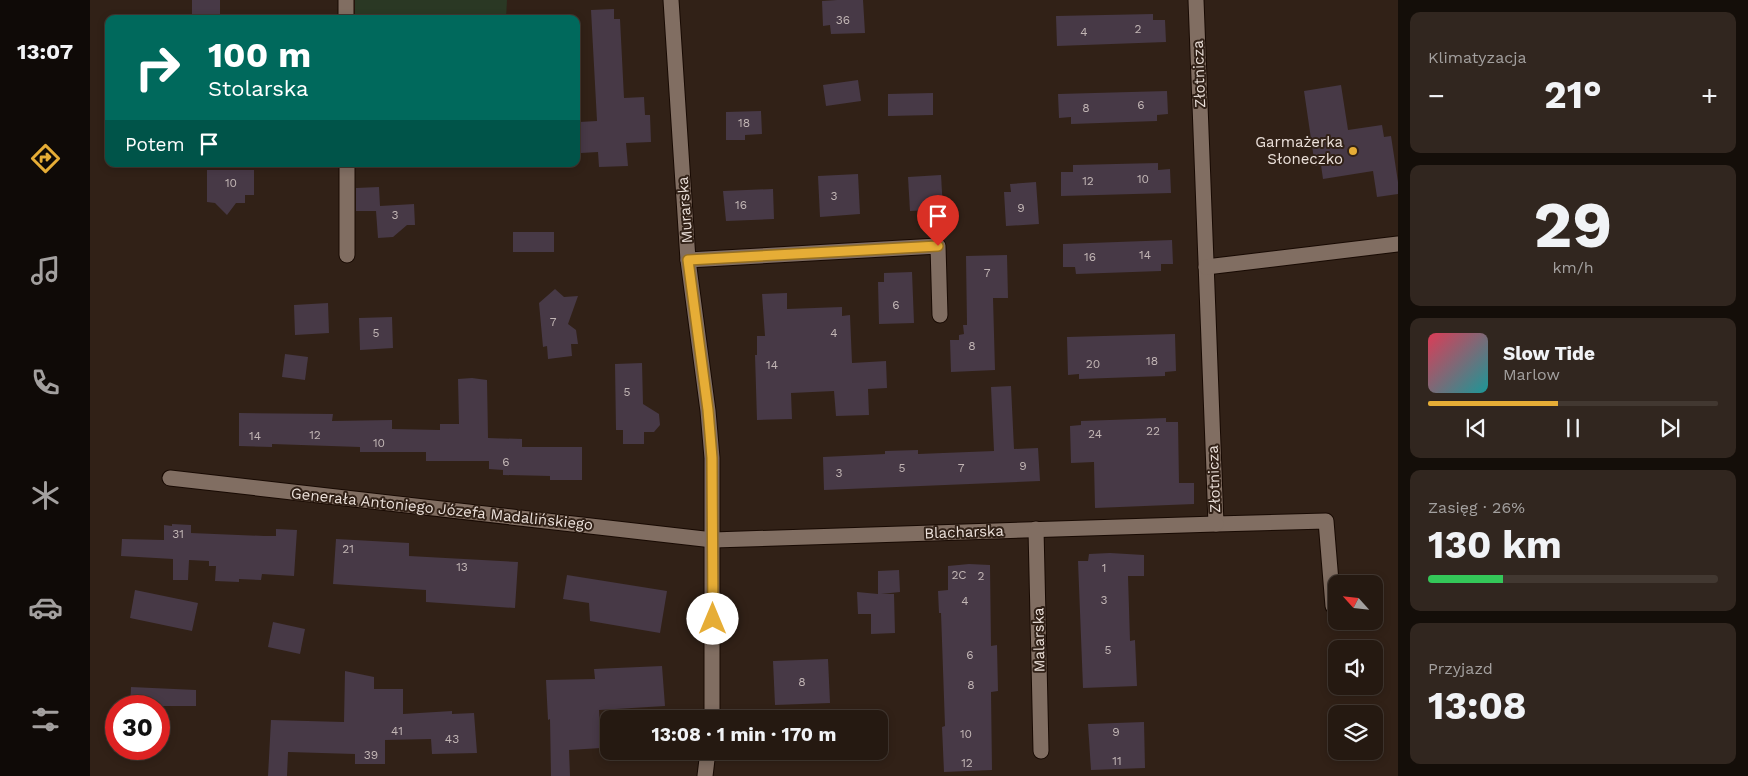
<!DOCTYPE html>
<html lang="pl">
<head>
<meta charset="utf-8">
<style>
	:root { --surface:#251911; --page:#31261f; --text:#f1f3f6; --muted:#a3a09f; --line:#423831; --accent:#e6ad36 }
	body { margin:0; font-family:"Work Sans",sans-serif; background:var(--page); color:var(--text); height:100vh; display:flex; flex-direction:column; font-size:19px; white-space:nowrap }
	* { box-sizing:border-box; margin:0 }
	p { font-size:16px; color:var(--muted) }
	.icon { flex:none; width:28px; height:28px; fill:none; stroke:currentColor; stroke-width:2; stroke-linecap:round; stroke-linejoin:round }
	.map { position:relative; flex:1; overflow:hidden }
	.sheet { display:flex; flex-direction:column; gap:12px; padding:12px; background:#140e09; width:350px }
	.sheet>* { flex:none }
	.hud { position:absolute; left:15px; top:15px; width:475px; height:152px; border-radius:10px; box-shadow:0 2px 8px #0003,0 0 0 1px var(--line); background:#00695c; color:#fff; overflow:hidden }
	.needle { width:32px; rotate:297deg }
	.buttons { position:absolute; left:1238px; top:575px; display:grid; gap:10px }
	.buttons a { display:grid; place-items:center; width:55px; height:55px; border-radius:10px; background:var(--surface); box-shadow:0 2px 8px #0003,0 0 0 1px var(--line); font-size:25px }
	.speed { position:absolute; left:15px; top:695px; display:flex; gap:10px; font-size:25px; font-weight:700; text-align:center }
	.speed>* { display:grid; place-content:center; width:65px; height:65px; border-radius:50%; background:var(--surface); box-shadow:0 2px 8px #0003,0 0 0 1px var(--line); line-height:1 }
	.speed .limit { border:8px solid #d22; background:#fff; color:#111 }
	.pin { position:absolute; display:grid; place-items:center; width:42px; height:42px; color:#fff; margin:-51px -21px; border-radius:50% 50% 50% 0; rotate:-45deg; box-shadow:0 0 5px #0007 }
	.pin .icon { rotate:45deg }
	.me { position:absolute; width:55px; margin:-28px; rotate:0deg; stroke-linejoin:round; filter:drop-shadow(0 0 4px #0008) }
	.turn { display:flex; align-items:center; gap:18px; height:105px; padding:0 20px; font-size:22px }
	.turn .icon { width:65px; height:65px; stroke-width:2.5 }
	.turn b { display:block; font-size:35px; line-height:42px }
	.then { display:flex; align-items:center; height:48px; padding:0 20px; background:#0003; gap:10px; font-size:19px }
	.big { font-size:38px; font-weight:700; line-height:1.1 }
	.sheet .tile { flex:1; display:flex; flex-direction:column; justify-content:center; gap:8px; min-width:0; padding:0 18px; border-radius:10px; background:var(--page) }
	.sheet .dial { align-items:center; gap:0 }
	.dial b { font-size:65px; line-height:1 }
	.song { display:flex; align-items:center; gap:15px }
	.cover { width:60px; height:60px; border-radius:8px; background:linear-gradient(135deg,hsl(350 70% 55%),hsl(180 70% 35%)) }
	.played { height:5px; border-radius:2px; background:linear-gradient(90deg,var(--accent) 45%,var(--line) 45%) }
	.keys { display:flex; justify-content:space-around; direction:ltr }
	.heat { display:flex; justify-content:space-between; align-items:center; font-size:28px; direction:ltr }
	.charge { height:8px; border-radius:4px; background:linear-gradient(90deg,#34c759 26%,var(--line) 0) }
	.trip { position:absolute; left:510px; top:710px; width:288px; height:50px; border-radius:10px; background:var(--surface); box-shadow:0 2px 8px #0003,0 0 0 1px var(--line); font-weight:700; line-height:50px; text-align:center }
	main { display:flex; flex:1; min-height:0 }
	.menu { display:flex; flex-direction:column; width:90px; justify-content:space-around; align-items:center; background:#0f0a07; color:var(--muted) }
	.menu .icon { width:35px; height:35px }
	.menu .on { color:var(--accent) }
	.menu b { font-size:22px; color:var(--text) }
	.map>svg:first-child { display:block }
</style>
</head>
<body>
<main>
<nav class="menu">
<b>13:07</b>
<svg class="icon on" aria-label="directions" viewBox="0 0 24 24"><path d="M12 3l9 9-9 9-9-9zM9 14v-3h6M13 9l2 2-2 2"/></svg>
<svg class="icon" aria-label="music" viewBox="0 0 24 24"><path d="M9 18V5l10-2v13"/><circle cx="6" cy="18" r="3"/><circle cx="16" cy="16" r="3"/></svg>
<svg class="icon" aria-label="phone" viewBox="0 0 24 24"><path d="M5 4h4l2 5-3 2q2 4 5 5l2-3 5 2v4C11 20 4 13 5 4z"/></svg>
<svg class="icon" aria-label="climate" viewBox="0 0 24 24"><path d="M12 3v18M4 7l16 10M4 17L20 7"/></svg>
<svg class="icon" aria-label="car" viewBox="0 0 24 24"><path d="M5 17H2v-5l4-1 3-4h7l3 4 3 1v5h-3M9 17h6M6 11h13"/><circle cx="7" cy="17" r="2"/><circle cx="17" cy="17" r="2"/></svg>
<svg class="icon" aria-label="filters" viewBox="0 0 24 24"><path d="M4 7h16M4 17h16"/><circle cx="9" cy="7" r="2"/><circle cx="15" cy="17" r="2"/></svg>
</nav>
<div class="map">
<svg width="1308" height="776" viewBox="0 0 1308 776">
	<rect width="100%" height="100%" fill="#312117"/>
	<path fill="#2a3824" d="M265 0H417L416 19H265Z"/>
	<g fill="#473946">
		<rect x="102" y="0" width="28" height="19"/>
		<path d="M747 0H773L775 33 741 34 740 25 733 26 732 1Z"/>
		<path d="M524 9V19H530L534 98 554 97 555 115H560L561 142 536 143 538 166 509 167 508 152 491 153 489 122 507 121 501 10Z"/>
		<path d="M1063 14V20H1075L1076 42 967 46 966 16Z"/>
		<path d="M768 80 771 101 736 106 733 85Z"/>
		<path d="M1251 85 1258 130 1292 125 1294 137 1301 136 1308 182V194L1287 197 1283 171 1233 179 1231 165 1225 166 1214 91Z"/>
		<path d="M1077 91 1078 114 1067 115V121L981 124V117L969 118 968 94Z"/>
		<path d="M843 93V115L798 116V94Z"/>
		<path d="M671 111 672 134 655 135V140H636V112Z"/>
		<path d="M1068 163V170L1080 169 1081 193 971 196V172H983V165Z"/>
		<path d="M117 170H164V195H155V203H146L137 215 125 203 117 202Z"/>
		<path d="M768 174 770 214 730 217 728 176Z"/>
		<path d="M851 175 853 209 820 211 818 177Z"/>
		<path d="M946 182 949 224 916 226 914 192H921L920 184Z"/>
		<path d="M289 187 290 206 324 204 325 225H317L303 237 288 238 286 211H266V188Z"/>
		<path d="M683 189 684 219 636 221 633 191Z"/>
		<rect x="423" y="232" width="41" height="20"/>
		<path d="M1082 240 1083 264H1071V271L986 274 985 267H973V244Z"/>
		<path d="M917 255 918 298H903L905 370 861 372 860 340H869V335L874 334 873 325H877L876 256Z"/>
		<path d="M822 272 824 323 789 324 788 282H794V273Z"/>
		<path d="M465 289 474 297 488 296 478 324 486 330 488 344H481L482 356 458 359 457 346 453 347 449 303Z"/>
		<path d="M697 293V309L752 307V316L760 315 762 363 796 361 797 388 778 389 779 415 746 416 744 391 701 393 702 419 667 420 665 355H667V336H675L672 294Z"/>
		<path d="M238 303 239 333 205 335 204 305Z"/>
		<path d="M302 317 303 348 270 350 269 318Z"/>
		<path d="M1085 334 1086 371 1075 372V376L989 379V374L978 375 977 337Z"/>
		<path d="M195 354 218 357 215 380 192 377Z"/>
		<path d="M552 363 553 404 569 414 570 425 564 432H554V444H533V430H526L525 364Z"/>
		<path d="M382 378 397 380 398 438 432 439V447H492V480H460V476L413 475V470L399 469V461H336V452H270V447L182 444V447L149 446V413L243 414 242 421 302 420V429L350 430V424H369L368 379Z"/>
		<path d="M921 386 924 449 948 448 950 481 734 490 733 457 795 454V451L828 450V454L904 451 901 387Z"/>
		<path d="M1076 418V422H1088L1089 483H1104V504L1005 508 1004 462 981 463 980 426 991 425V421Z"/>
		<path d="M82 524 101 525V533L174 536H186V529L207 530 204 576 172 574 171 580 149 579V582L125 581 126 566H119V561L99 560 98 580H83V559L31 556 32 539 74 540V525L82 526Z"/>
		<path d="M246 539 319 543V556L428 562 425 608 336 602V590L243 584Z"/>
		<path d="M1020 553 1054 555V576H1038L1040 641 1045 640 1047 686 993 688 988 561H998L999 554Z"/>
		<path d="M879 564 900 565 901 646 907 645 908 691 901 692 902 770 854 772 852 727 855 726 851 613H849L848 591 858 590V566Z"/>
		<path d="M809 570 810 592 791 594H804L805 633 781 634V614H768L767 592 788 594V571Z"/>
		<path d="M477 575 577 591 570 633 500 621 499 603 473 599Z"/>
		<path d="M45 590 108 603 102 631 40 618Z"/>
		<path d="M183 622 215 629 210 654 178 647Z"/>
		<path d="M738 659 740 703 685 705 683 661Z"/>
		<path d="M572 666 575 706 509 710 511 748 479 750 480 776H461L460 719 458 720 456 680 505 679 504 669Z"/>
		<path d="M255 671 284 677V689H313V714L362 711V714L384 713 387 753 342 754 341 739 295 740V764H265V754L198 752 197 776H178L181 720 254 722Z"/>
		<path d="M41 687 106 690V706H40Z"/>
		<path d="M1054 722 1055 768 1001 770 998 724Z"/>
	</g>
	<g fill="none" stroke-linecap="round" stroke-linejoin="round">
		<g stroke="#180a03" stroke-width="17">
			<g id="minor">
				<path d="M256 0V19"/>
				<path d="M581 0 598 260 618 411 622 458V719"/>
				<path d="M1106 0 1126 524 1236 521 1243 606"/>
				<path d="M257 164V255"/>
				<path d="M598 260 848 246 850 315"/>
				<path d="M1116 267 1308 244"/>
				<path d="M80 478 623 540 1126 524"/>
				<path d="M946 529 951 751"/>
				<path d="M615 776 618 751"/>
			</g>
		</g>
		<use href="#minor" stroke="#816e62" stroke-width="15"/>
	</g>
	<g fill="none" stroke-linecap="round" stroke-linejoin="round">
		<g stroke="#967023" stroke-width="12">
			<path id="route" d="M623 619 622 458 618 410 598 260 848 246"/>
		</g>
		<use href="#route" stroke="#e6ad36" stroke-width="9"/>
	</g>
	<circle fill="#e6ad36" stroke="#312117" stroke-width="2" cx="1263" cy="151" r="5"/>
	<g text-anchor="middle" stroke-width="4" stroke-linejoin="round" paint-order="stroke">
		<g font-size="12" fill="#c2b6b5">
			<text x="753" y="24">36</text>
			<text x="1048" y="33">2</text>
			<text x="994" y="36">4</text>
			<text x="1051" y="109">6</text>
			<text x="996" y="112">8</text>
			<text x="654" y="127">18</text>
			<text x="1053" y="183">10</text>
			<text x="998" y="185">12</text>
			<text x="141" y="187">10</text>
			<text x="744" y="200">3</text>
			<text x="651" y="209">16</text>
			<text x="931" y="212">9</text>
			<text x="305" y="219">3</text>
			<text x="1055" y="259">14</text>
			<text x="1000" y="261">16</text>
			<text x="897" y="277">7</text>
			<text x="806" y="309">6</text>
			<text x="463" y="326">7</text>
			<text x="286" y="337">5</text>
			<text x="744" y="337">4</text>
			<text x="882" y="350">8</text>
			<text x="1062" y="365">18</text>
			<text x="1003" y="368">20</text>
			<text x="682" y="369">14</text>
			<text x="537" y="396">5</text>
			<text x="1063" y="435">22</text>
			<text x="1005" y="438">24</text>
			<text x="225" y="439">12</text>
			<text x="165" y="440">14</text>
			<text x="289" y="447">10</text>
			<text x="416" y="466">6</text>
			<text x="933" y="470">9</text>
			<text x="812" y="472">5</text>
			<text x="871" y="472">7</text>
			<text x="749" y="477">3</text>
			<text x="88" y="538">31</text>
			<text x="258" y="553">21</text>
			<text x="372" y="571">13</text>
			<text x="1014" y="572">1</text>
			<text x="869" y="579">2C</text>
			<text x="891" y="580">2</text>
			<text x="1014" y="604">3</text>
			<text x="875" y="605">4</text>
			<text x="1018" y="654">5</text>
			<text x="880" y="659">6</text>
			<text x="712" y="686">8</text>
			<text x="881" y="689">8</text>
			<text x="307" y="735">41</text>
			<text x="1026" y="736">9</text>
			<text x="876" y="738">10</text>
			<text x="362" y="743">43</text>
			<text x="281" y="759">39</text>
			<text x="1027" y="765">11</text>
			<text x="877" y="767">12</text>
		</g>
		<g font-size="15" fill="#ebe0da" stroke="#312117">
			<text transform="translate(1109 74) rotate(-92)" y="5">Złotnicza</text>
			<text transform="translate(595 210) rotate(-94)" y="5">Murarska</text>
			<text transform="translate(1124 479) rotate(-92)" y="5">Złotnicza</text>
			<text transform="translate(352 509) rotate(6)" y="5">Generała Antoniego Józefa Madalińskiego</text>
			<text transform="translate(874 532) rotate(-2)" y="5">Blacharska</text>
			<text transform="translate(949 640) rotate(-91)" y="5">Malarska</text>
		</g>
		<g font-size="15" fill="#ebe0da" stroke="#312117" text-anchor="end">
			<text x="1253" y="147">Garmażerka<tspan x="1253" dy="17">Słoneczko</tspan></text>
		</g>
	</g>
</svg>
<div class="buttons">
<a><svg class="needle" viewBox="-14 -14 28 28"><path d="M0-13l5 13h-10z" fill="#e53935"/><path d="M0 13l5-13h-10z" fill="#a3a09f"/></svg></a>
<a><svg class="icon" aria-label="sound" viewBox="0 0 24 24"><path d="M4 9h4l5-4v14l-5-4H4zM17 9q2 3 0 6"/></svg></a>
<a><svg class="icon" aria-label="layers" viewBox="0 0 24 24"><path d="M12 4l9 5-9 5-9-5zM3 14l9 5 9-5"/></svg></a>
</div>
<div class="speed"><div class="limit">30</div></div>
<div class="pin" style="left:848px;top:246px;background:#d93025"><svg class="icon" aria-label="arrive" viewBox="0 0 24 24"><path d="M6 21V4h12l-3 4 3 4H6"/></svg></div>
<svg class="me" style="left:623px;top:619px" viewBox="-20 -20 40 40"><circle r="19" fill="#fff"/><path d="M0-13L10 11 0 6-10 11z" fill="#e6ad36"/></svg>
<div class="trip">13:08 · 1 min · 170 m</div>
<div class="hud">
<div class="turn"><svg class="icon" aria-label="right" viewBox="0 0 24 24"><path d="M7 20v-9h11M14 6l5 5-5 5"/></svg><div><b>100 m</b>Stolarska</div></div>
<div class="then">Potem<svg class="icon" aria-label="arrive" viewBox="0 0 24 24"><path d="M6 21V4h12l-3 4 3 4H6"/></svg></div>
</div>
</div>
<section class="sheet">
<div class="tile"><p>Klimatyzacja</p>
<div class="heat"><a>−</a><b class="big">21°</b><a>+</a></div>
</div>
<div class="tile dial"><b>29</b><p>km/h</p></div>
<div class="tile">
<div class="song"><i class="cover"></i><div><b>Slow Tide</b><p>Marlow</p></div></div>
<div class="played"></div>
<div class="keys"><svg class="icon" aria-label="previous" viewBox="0 0 24 24"><path d="M18 5L8 12l10 7zM5 5v14"/></svg><svg class="icon" aria-label="pause" viewBox="0 0 24 24"><path d="M8 5v14M16 5v14"/></svg><svg class="icon" aria-label="next" viewBox="0 0 24 24"><path d="M6 5l10 7-10 7zM19 5v14"/></svg></div>
</div>
<div class="tile"><p>Zasięg · 26%</p><b class="big">130 km</b><div class="charge"></div></div>
<div class="tile"><p>Przyjazd</p><b class="big">13:08</b></div>
</section>
</main>
</body>
</html>
